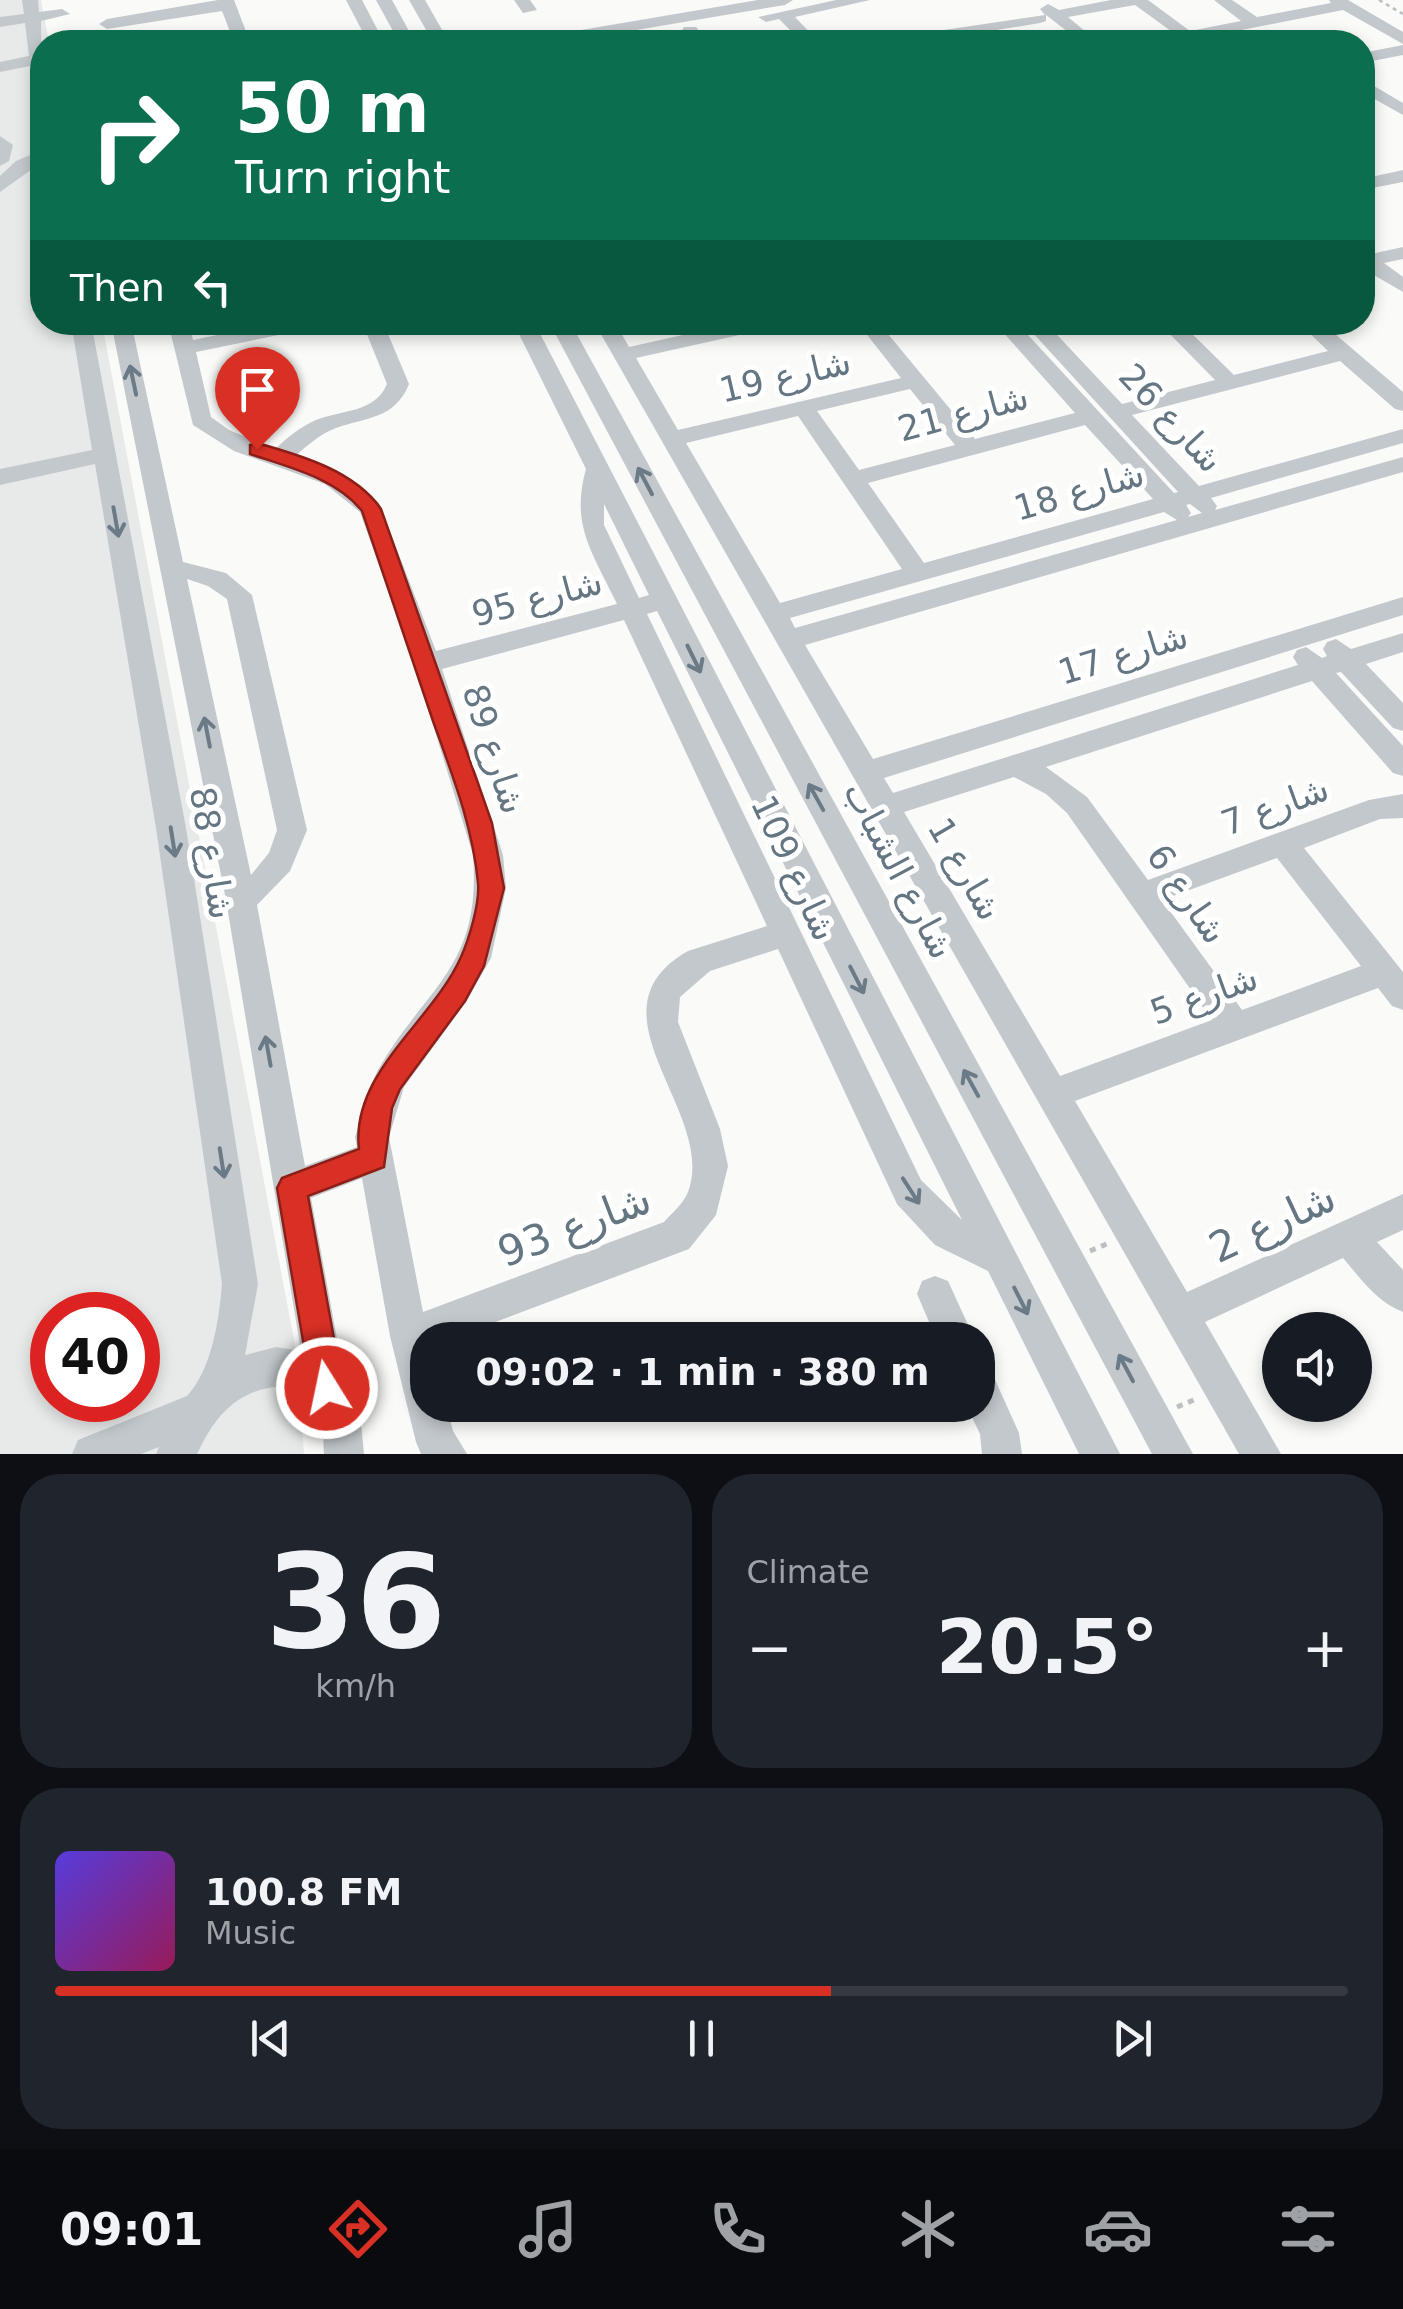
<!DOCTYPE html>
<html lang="en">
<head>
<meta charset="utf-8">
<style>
	:root { --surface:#171b24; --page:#20242c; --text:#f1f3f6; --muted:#9ea1a6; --line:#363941; --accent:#d93025 }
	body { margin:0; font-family:"DejaVu Sans",Vazirmatn,sans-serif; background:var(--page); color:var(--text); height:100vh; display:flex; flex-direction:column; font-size:38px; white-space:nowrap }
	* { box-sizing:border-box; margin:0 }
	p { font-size:32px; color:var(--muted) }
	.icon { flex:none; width:55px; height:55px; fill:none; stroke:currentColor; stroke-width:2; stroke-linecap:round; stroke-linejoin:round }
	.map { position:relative; height:1454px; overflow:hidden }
	.panel { display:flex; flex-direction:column; gap:20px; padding:20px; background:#0d0f14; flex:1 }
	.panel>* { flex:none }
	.top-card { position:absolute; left:30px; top:30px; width:1345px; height:305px; border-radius:40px; box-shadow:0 5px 15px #0003; background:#0b6e4f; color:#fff; overflow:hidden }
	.fabs { position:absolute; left:1262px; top:1312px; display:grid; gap:20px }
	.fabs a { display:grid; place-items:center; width:110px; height:110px; border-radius:50%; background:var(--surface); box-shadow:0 5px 15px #0003; font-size:50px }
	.speed { position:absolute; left:30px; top:1292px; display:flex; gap:20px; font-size:50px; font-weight:700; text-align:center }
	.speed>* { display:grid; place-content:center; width:130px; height:130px; border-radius:50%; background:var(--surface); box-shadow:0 5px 15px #0003; line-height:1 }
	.speed .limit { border:15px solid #d22; background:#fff; color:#111 }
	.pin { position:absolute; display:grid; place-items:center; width:85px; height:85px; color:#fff; margin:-102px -42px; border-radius:50% 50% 50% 0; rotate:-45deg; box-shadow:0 0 10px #0007 }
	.pin .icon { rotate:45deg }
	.me { position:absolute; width:110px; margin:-55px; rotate:350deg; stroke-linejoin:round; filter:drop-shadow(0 0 8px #0008) }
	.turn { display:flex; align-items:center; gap:35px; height:210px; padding:0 40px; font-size:45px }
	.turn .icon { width:130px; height:130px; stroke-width:2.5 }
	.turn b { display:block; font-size:70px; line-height:85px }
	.then { display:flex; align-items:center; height:95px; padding:0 40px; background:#0003; gap:20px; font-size:38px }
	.big { font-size:75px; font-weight:600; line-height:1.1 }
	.panel .widget { flex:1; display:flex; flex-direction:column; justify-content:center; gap:15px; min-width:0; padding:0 35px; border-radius:40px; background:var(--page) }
	.panel .dial { align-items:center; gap:0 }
	.dial b { font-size:130px; line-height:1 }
	.song { display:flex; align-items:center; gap:30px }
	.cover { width:120px; height:120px; border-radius:15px; background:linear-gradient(135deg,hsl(250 70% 55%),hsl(330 70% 35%)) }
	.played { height:10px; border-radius:5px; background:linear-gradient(90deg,var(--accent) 60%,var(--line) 60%) }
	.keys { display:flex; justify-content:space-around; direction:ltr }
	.heat { display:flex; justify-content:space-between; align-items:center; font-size:55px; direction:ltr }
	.panel .tiles { flex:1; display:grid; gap:20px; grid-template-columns:1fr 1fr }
	.widget:last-child { grid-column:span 2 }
	.trip { position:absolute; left:410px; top:1322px; width:585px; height:100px; border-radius:40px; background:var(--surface); box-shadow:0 5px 15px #0003; font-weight:600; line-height:100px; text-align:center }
	.tab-bar { display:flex; height:160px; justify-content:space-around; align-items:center; background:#090b0e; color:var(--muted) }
	.tab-bar .icon { width:70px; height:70px }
	.tab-bar .current { color:var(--accent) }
	.tab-bar b { font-size:45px; color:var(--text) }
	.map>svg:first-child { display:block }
</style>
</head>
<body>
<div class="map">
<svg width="1403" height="1454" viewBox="0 0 1403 1454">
	<rect width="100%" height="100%" fill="#fafaf8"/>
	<path fill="#e8e9e9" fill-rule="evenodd" d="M0 0H41L49 42H42V322L102 323 297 1356 304 1454H0ZM52 1315H138V1400H52Z"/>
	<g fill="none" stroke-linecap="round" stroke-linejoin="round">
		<path stroke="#bbbfc2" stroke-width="2.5" stroke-dasharray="4 4" stroke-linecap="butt" d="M1379 0 1403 14"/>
		<g stroke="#bbbfc2" stroke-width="5" stroke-dasharray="6 6" stroke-linecap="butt">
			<path d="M1090 1251 1109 1243"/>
			<path d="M1177 1407 1196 1399"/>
		</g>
		<g fill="#c3c8cc" fill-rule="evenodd">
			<path d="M22 0H38L39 12 62 9 70 14 41 21 42 103 33 98 30 66 0 72V62L29 56 25 23 0 27V17L24 14Z"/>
			<path d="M218 0H234L250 42H234L222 11 107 29 99 24 107 19Z"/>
			<path d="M346 0H362L384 42H368Z"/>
			<path d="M376 0H392L415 42H399Z"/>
			<path d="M409 0H425L449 42H433Z"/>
			<path d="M514 0H530L537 10 523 13Z"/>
			<path d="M758 0H793L785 5 565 42H532L540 37Z"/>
			<path d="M836 0H870L795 17 819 42H802L779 19 766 22 758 17Z"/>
			<path d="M1111 0H1148L1190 31 1241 21 1214 0H1232L1257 17 1331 3 1329 0H1348L1403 32V44L1343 10 1201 38 1204 42H1186L1135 5 1068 17 1098 42H1081L1046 15V21L1040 23 923 42H889L897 37 1045 15 1040 9 1048 4 1059 10Z"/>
			<path d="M684 27H696L708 42H692L682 30Z"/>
			<path d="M1403 45V55L1362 63V53Z"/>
			<path d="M1362 79 1403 103V115L1362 92Z"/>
			<path d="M0 136 13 145 9 161 0 166Z"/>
			<path d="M42 150V162L0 192V176L16 161Z"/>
			<path d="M1403 170V182L1362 190V179Z"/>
			<path d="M1403 247V259L1384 263 1403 277V292L1362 268V256Z"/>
			<path d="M71 322H91L186 828 258 1284 245 1355 276 1347 301 1351 226 900 111 322H131L183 562 226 573 252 595 307 830 290 871 257 905 305 1166 357 1147 355 1137C362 1115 367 1090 378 1070 425 987 482 968 473 855L414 663 360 512 325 484 234 451 193 425 168 322H189L193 340 280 322H323L313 328 196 352 211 417 229 430 275 449C287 438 300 427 316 420 341 410 375 413 387 384L362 322H383L409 384C395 419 367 417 336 428 320 434 308 445 295 456L341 474 379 503 436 651 617 604C593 553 570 526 586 469L513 322H534L1120 1454H1079L988 1271 935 1245 897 1204 778 949 710 971 680 997 678 1022 720 1129 728 1166 716 1215 689 1249 448 1340H428V1405H446L453 1431 467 1454H421L416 1442 390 1336 362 1178 311 1198 345 1382 360 1413 364 1454H324C323 1442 324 1426 320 1414 307 1376 261 1383 234 1403 217 1416 206 1435 197 1454H156L159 1447 141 1454H72L78 1440 187 1396C212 1369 219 1320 222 1284L156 828 95 464 0 485V469L92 450ZM604 504 649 595 639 598 604 525ZM187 579 208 586 227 599 277 830 269 853 251 875ZM657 611 962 1220 921 1180 647 614ZM624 620 767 926 688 951C581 1012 718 1112 688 1192 684 1203 672 1213 664 1222L423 1312 389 1137 404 1087 466 1002 491 958 506 888 503 855 442 669Z"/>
			<path d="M549 322H570L1193 1454H1152Z"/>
			<path d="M594 322H615L629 347 741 322H781L771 328 636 358 678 430 901 378 857 322H878L975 439 1075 413 994 322H1016L1174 493 1178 492 1023 322H1045L1122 404 1215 380 1158 322H1180L1234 375 1328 351 1298 322H1321L1403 392V411L1395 409 1340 361 1132 415 1199 486 1403 429V443L1211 498 1217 506 1215 510 1403 457V472L805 645 873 759 1403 597V615L884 778 893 793 1298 665 1293 657 1297 650 1306 647 1322 658 1327 656 1323 649 1327 642 1336 639 1351 649 1403 633V652L1366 664 1403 703V731L1393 728 1341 672 1336 673 1403 746V776L1393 773 1312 681 1046 767 1087 797 1148 880 1369 800 1403 794V818L1380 819 1304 848 1403 972V1010L1392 1006 1378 988 1075 1101 1187 1292 1403 1194V1230L1377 1242 1403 1270V1312C1377 1302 1361 1279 1343 1258L1205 1322 1281 1454H1239ZM910 389 955 445 859 470 817 411ZM798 416 902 569 780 603 686 443ZM1085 425 1153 499 924 563 868 483ZM1190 504 1202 513 1188 517 1191 513 1186 505ZM1164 512 1177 520 795 628 790 618ZM1014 777 1046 794 1067 813 1212 1020 1060 1076 904 812ZM1277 858 1361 966 1242 1010 1162 900Z"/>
			<path d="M935 1276 948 1281 975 1340H937L917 1294 922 1281Z"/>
			<path d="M978 1368 992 1373 1019 1433 1022 1454H982L980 1434 966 1405H978Z"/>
		</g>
	</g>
	<defs><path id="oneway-shaft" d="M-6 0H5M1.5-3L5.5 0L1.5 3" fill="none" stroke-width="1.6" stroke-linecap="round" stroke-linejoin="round" transform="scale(2.5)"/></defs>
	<g stroke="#6a7a87">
		<use href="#oneway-shaft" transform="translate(133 380) rotate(-102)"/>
		<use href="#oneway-shaft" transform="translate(645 481) rotate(-118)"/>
		<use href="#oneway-shaft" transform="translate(116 522) rotate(80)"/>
		<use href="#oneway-shaft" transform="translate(694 659) rotate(64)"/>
		<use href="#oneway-shaft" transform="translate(207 732) rotate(-101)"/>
		<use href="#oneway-shaft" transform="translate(816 797) rotate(-119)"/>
		<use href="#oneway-shaft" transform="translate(173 842) rotate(81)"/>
		<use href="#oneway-shaft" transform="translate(857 980) rotate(63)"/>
		<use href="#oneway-shaft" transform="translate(268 1051) rotate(-100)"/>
		<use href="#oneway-shaft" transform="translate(971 1083) rotate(-119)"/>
		<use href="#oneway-shaft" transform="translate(222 1163) rotate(81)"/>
		<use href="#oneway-shaft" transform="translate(911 1191) rotate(57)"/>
		<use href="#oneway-shaft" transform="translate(1021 1301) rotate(63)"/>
		<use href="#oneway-shaft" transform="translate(1126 1368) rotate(-118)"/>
	</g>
	<path fill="#d93025" stroke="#8d1f18" stroke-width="2.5" d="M257 443C300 455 355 471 381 509L492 823 504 888 484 966 465 1001 400 1089 392 1108 384 1167 308 1196 343 1388 339 1400 327 1404 316 1400 311 1388 277 1188 282 1178 359 1149C350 1073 433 1021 461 957 469 939 480 903 478 883 473 827 452 774 433 721 410 651 386 581 362 511 336 478 288 467 250 454V445Z"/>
	<g text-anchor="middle" stroke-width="10" stroke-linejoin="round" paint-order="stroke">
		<g font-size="35" fill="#657683" stroke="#fff">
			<text transform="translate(785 376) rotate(-13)" y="12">شارع 19</text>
			<text transform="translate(963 413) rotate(-15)" y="12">شارع 21</text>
			<text transform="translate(1171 418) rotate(47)" y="12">شارع 26</text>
			<text transform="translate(1079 491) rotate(-16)" y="12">شارع 18</text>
			<text transform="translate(537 598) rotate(-15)" y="12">شارع 95</text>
			<text transform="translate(1123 654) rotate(-17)" y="12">شارع 17</text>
			<text transform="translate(494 749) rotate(72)" y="12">شارع 89</text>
			<text transform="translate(1275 806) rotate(-20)" y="12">شارع 7</text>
			<text transform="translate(212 853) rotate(81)" y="12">شارع 88</text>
			<text transform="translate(794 868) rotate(65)" y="12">شارع 109</text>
			<text transform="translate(965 869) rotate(60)" y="12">شارع 1</text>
			<text transform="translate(899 870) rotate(62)" y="12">شارع الشباب</text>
			<text transform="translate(1187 894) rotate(55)" y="12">شارع 6</text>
			<text transform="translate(1204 995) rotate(-20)" y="12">شارع 5</text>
		</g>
		<g font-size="42" fill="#657683" stroke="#fff">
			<text transform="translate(1272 1222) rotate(-25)" y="15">شارع 2</text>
			<text transform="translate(574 1225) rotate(-21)" y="15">شارع 93</text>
		</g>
	</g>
</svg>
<div class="fabs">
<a><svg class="icon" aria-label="sound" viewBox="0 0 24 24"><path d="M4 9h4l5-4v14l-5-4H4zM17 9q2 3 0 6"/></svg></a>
</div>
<div class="speed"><div class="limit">40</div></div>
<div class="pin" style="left:257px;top:449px;background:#d93025"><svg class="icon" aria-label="arrive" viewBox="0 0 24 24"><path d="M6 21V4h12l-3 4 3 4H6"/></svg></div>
<svg class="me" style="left:327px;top:1388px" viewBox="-20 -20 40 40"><circle r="17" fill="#d93025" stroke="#fff" stroke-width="3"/><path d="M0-11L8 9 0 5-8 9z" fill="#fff"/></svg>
<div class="trip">09:02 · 1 min · 380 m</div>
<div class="top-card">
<div class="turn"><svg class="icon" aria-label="right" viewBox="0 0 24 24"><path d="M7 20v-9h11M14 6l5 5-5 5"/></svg><div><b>50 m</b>Turn right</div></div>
<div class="then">Then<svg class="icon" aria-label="left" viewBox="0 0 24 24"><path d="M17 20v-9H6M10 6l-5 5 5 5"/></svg></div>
</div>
</div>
<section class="panel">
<div class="tiles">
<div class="widget dial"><b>36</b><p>km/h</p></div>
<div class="widget"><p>Climate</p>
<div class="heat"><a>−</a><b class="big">20.5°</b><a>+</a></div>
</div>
<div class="widget">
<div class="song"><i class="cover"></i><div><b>100.8 FM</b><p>Music</p></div></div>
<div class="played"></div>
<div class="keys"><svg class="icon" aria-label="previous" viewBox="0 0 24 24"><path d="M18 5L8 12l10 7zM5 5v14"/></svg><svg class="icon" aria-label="pause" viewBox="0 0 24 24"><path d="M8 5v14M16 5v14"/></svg><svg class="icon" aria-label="next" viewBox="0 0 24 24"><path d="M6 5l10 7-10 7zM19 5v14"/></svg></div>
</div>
</div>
</section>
<nav class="tab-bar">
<b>09:01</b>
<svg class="icon current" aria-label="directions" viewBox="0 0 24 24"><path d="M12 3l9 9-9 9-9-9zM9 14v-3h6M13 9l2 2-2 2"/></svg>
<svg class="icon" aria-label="music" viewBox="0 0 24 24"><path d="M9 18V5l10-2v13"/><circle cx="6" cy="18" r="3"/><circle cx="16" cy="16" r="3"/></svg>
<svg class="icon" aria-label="phone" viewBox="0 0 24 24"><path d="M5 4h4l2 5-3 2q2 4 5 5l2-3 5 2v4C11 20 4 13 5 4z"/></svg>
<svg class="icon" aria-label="climate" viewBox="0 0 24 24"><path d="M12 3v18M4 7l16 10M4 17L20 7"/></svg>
<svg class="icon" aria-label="car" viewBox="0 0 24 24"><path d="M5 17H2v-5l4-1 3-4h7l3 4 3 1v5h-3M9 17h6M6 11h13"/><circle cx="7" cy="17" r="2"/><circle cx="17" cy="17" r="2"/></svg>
<svg class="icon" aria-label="filters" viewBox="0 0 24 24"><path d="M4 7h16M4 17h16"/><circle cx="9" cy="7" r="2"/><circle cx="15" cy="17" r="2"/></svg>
</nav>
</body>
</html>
